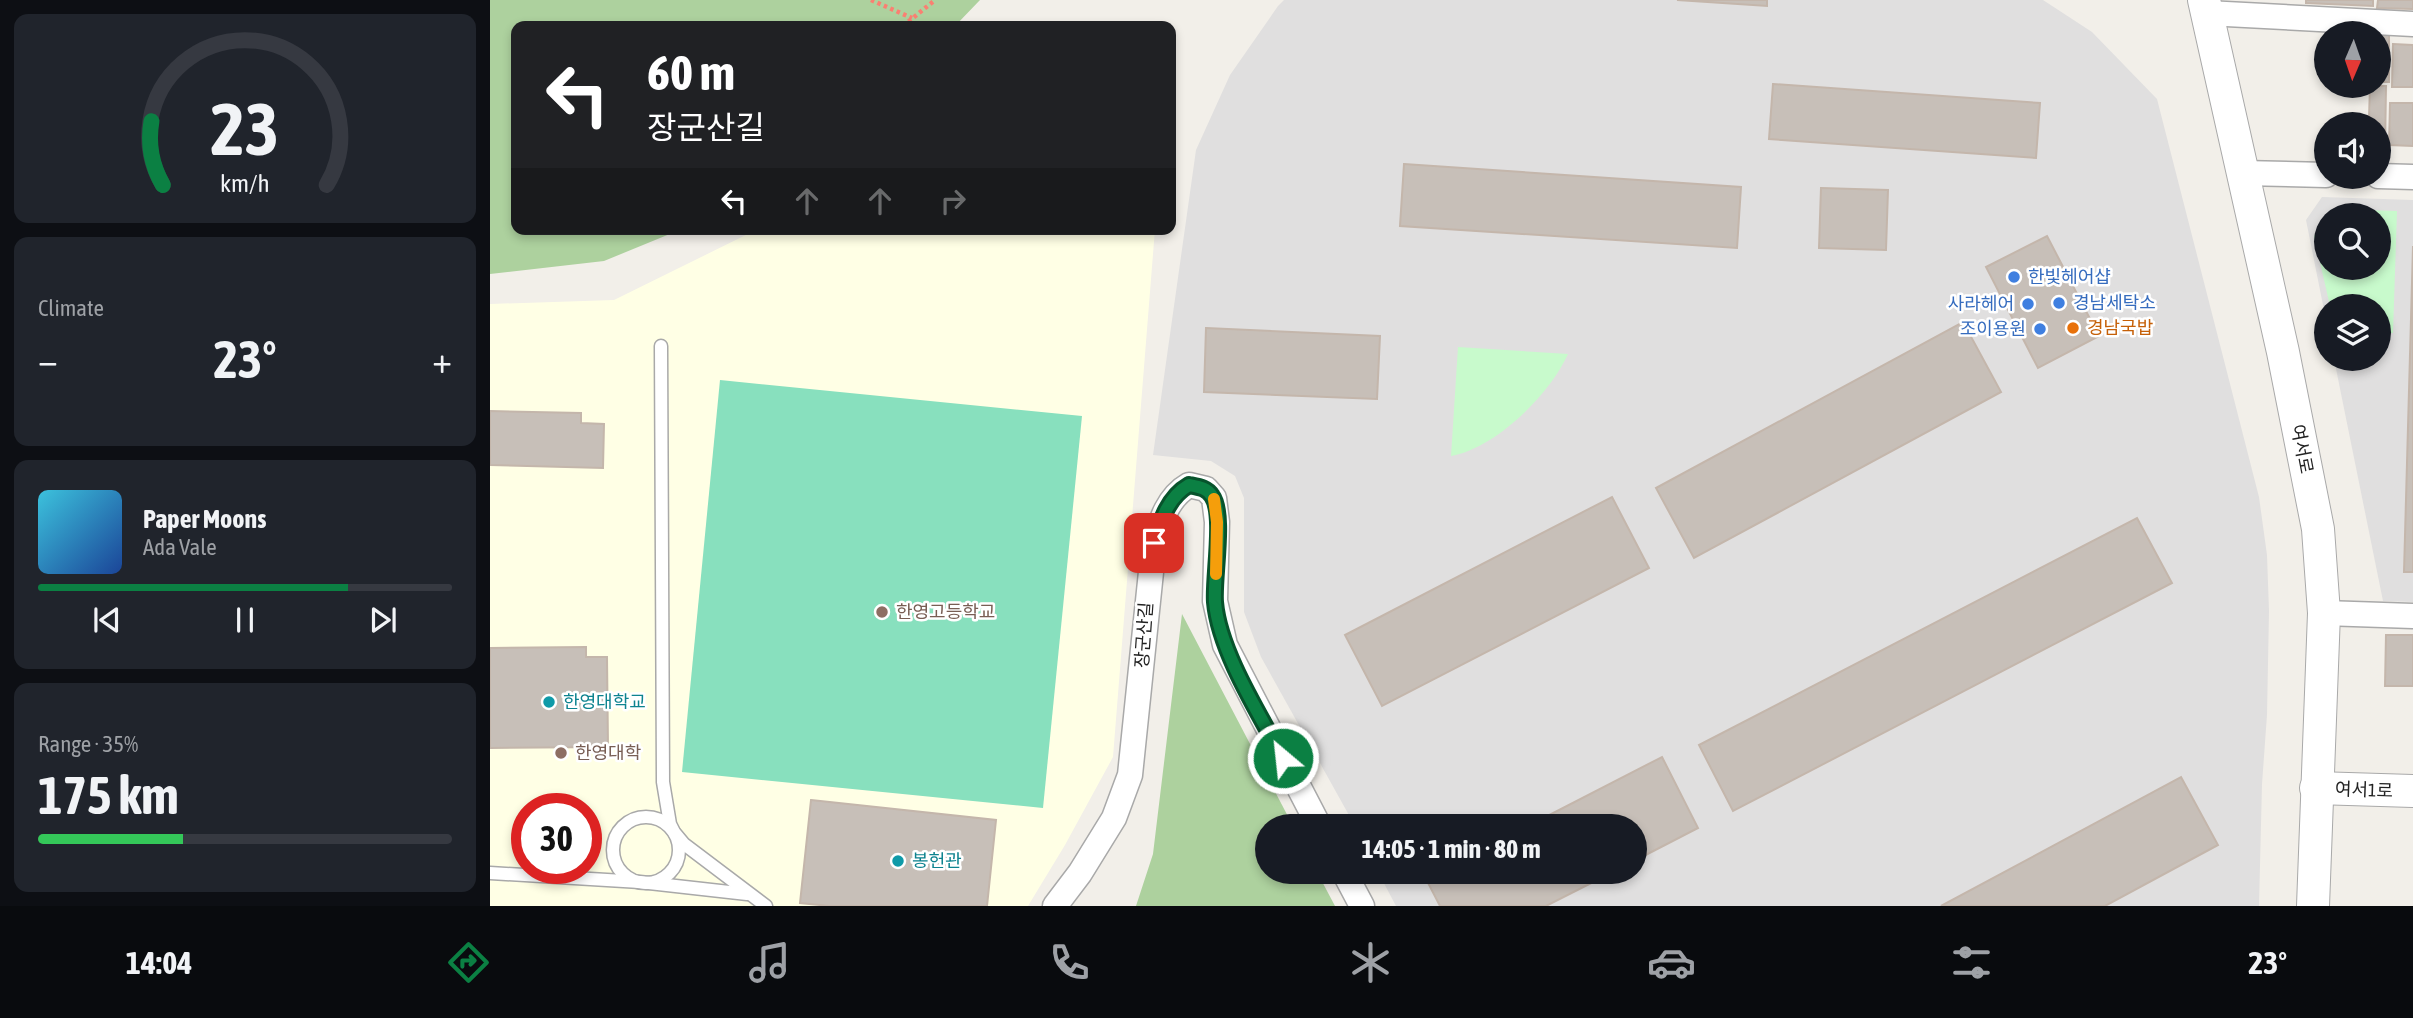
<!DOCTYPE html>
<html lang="en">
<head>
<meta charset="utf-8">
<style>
	:root { --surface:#171b24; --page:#20242c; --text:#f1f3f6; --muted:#9ea1a6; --line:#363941; --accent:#0b8043 }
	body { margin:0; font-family:"Asap Condensed","Noto Sans KR",sans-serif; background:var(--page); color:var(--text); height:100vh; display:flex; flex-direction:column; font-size:26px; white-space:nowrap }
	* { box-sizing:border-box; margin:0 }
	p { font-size:23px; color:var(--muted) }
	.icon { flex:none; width:38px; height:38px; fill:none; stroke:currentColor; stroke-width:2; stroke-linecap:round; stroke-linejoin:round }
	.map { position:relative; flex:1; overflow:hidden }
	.panel { display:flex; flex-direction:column; gap:14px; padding:14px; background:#0d0f14; width:490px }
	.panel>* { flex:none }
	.banner { position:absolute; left:21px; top:21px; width:665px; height:214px; border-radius:14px; box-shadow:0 4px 10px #0003; background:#202124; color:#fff; overflow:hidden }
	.needle { width:46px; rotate:182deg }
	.controls { position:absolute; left:1824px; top:21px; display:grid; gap:14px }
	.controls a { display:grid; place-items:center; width:77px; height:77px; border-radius:50%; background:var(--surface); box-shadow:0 4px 10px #0003; font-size:35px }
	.speed { position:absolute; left:21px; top:793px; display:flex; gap:14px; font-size:35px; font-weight:700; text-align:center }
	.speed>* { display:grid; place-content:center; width:91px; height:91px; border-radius:50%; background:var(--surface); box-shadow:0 4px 10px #0003; line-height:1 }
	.speed .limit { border:10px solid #d22; background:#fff; color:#111 }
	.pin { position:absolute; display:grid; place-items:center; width:60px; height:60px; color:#fff; margin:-30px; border-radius:14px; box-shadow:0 4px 10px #0006 }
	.me { position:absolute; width:77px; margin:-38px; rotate:332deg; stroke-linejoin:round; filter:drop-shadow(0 0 5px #0008) }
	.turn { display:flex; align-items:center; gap:24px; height:147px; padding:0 21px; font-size:32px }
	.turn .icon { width:91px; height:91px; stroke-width:2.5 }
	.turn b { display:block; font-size:49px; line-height:60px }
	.lanes { display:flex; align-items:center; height:66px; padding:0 21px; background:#0003; justify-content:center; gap:35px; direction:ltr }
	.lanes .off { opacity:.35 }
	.big { font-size:52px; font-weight:700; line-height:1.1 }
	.panel .card { flex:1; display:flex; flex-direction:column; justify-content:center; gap:10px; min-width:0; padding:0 24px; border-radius:14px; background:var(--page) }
	.panel .dial { align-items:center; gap:0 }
	.dial svg { height:182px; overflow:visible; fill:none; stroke:var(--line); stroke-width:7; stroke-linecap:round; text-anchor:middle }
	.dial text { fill:var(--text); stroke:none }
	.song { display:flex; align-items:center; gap:21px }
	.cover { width:84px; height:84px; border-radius:10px; background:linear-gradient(135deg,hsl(190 70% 55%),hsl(220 70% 35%)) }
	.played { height:7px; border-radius:4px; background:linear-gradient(90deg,var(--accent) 75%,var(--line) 75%) }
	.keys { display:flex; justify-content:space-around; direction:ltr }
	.heat { display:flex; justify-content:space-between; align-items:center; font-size:38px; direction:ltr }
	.charge { height:10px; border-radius:5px; background:linear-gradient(90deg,#34c759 35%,var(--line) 0) }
	.trip { position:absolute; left:765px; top:814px; width:392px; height:70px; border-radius:35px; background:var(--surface); box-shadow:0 4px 10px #0003; font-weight:700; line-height:70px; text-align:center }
	.dock { display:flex; height:112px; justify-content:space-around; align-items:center; background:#090b0e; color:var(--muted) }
	.dock .icon { width:49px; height:49px }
	.dock .active { color:var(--accent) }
	.dock b { font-size:32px; color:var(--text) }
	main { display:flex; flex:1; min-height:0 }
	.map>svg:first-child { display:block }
</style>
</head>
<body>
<main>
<section class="panel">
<div class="card dial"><svg viewBox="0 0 100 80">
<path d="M14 69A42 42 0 1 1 86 69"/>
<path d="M14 69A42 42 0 0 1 9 41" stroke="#0b8043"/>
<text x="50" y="56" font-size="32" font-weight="700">23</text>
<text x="50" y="72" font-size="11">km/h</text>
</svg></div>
<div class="card"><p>Climate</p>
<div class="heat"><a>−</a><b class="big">23°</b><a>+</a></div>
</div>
<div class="card">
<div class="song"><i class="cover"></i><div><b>Paper Moons</b><p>Ada Vale</p></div></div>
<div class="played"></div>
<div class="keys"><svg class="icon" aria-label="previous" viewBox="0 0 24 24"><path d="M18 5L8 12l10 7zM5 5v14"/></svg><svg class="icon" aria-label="pause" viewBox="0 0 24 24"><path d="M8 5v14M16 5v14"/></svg><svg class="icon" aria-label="next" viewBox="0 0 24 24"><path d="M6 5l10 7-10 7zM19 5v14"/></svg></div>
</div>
<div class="card"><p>Range · 35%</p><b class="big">175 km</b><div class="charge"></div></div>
</section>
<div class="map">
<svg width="1923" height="906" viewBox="0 0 1923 906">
	<rect width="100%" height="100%" fill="#f2efe9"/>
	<g fill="#e0dfdf" fill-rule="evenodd">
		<path d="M794 0H1553L1602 32 1667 99 1769 497 1777 555 1779 611 1777 715 1772 784 1769 906H906L888 872H1144V826H865L771 657 754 612V498L745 476 721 461 663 455 706 150 740 75 788 6Z"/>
		<path d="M1832 197 1923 200V602L1893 601 1844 359H1888V306H1836V320L1816 220ZM1836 215H1888V268H1836Z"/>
	</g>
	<path fill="#ffffe5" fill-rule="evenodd" d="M268 229H665L623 757 575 845 538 906H0V304L124 300ZM37 808H96V868H37Z"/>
	<g fill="#add19e">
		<path d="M0 0H490L465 26H26V229H192L114 261 0 274Z"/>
		<path d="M692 614 803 826H777V872H827L845 906H646L663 854Z"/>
	</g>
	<g fill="#c8facc">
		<path d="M1842 209 1907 211 1903 333H1888V306H1840L1824 236 1836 218V268H1888V215H1838Z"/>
		<path d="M968 347 1078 354C1060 394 1006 448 961 456Z"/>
	</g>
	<path fill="#88e0be" d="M230 380 592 416 553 808 192 772Z"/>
	<g fill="#c7bfb8" stroke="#c4b6ab" stroke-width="2">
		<path d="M1187 0H1277V6Z"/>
		<path d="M1816 0H1883V6L1816 3Z"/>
		<path d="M1888 0H1923V9L1887 8Z"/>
		<rect x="1888" y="35" width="11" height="47"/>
		<path d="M1903 44 1923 45V87H1902Z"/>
		<path d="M1283 84 1550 103 1546 158 1279 139Z"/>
		<path d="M1880 86H1896L1895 151H1888V124H1865V118H1879Z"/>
		<path d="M1900 103H1923V146L1899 145Z"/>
		<path d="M914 164 1251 187 1247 248 910 226Z"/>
		<path d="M1331 188 1398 190 1396 250 1329 248Z"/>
		<path d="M1557 236 1609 336 1548 368 1496 267Z"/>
		<path d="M1923 246V572H1914Z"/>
		<path d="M1473 322 1511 392 1204 558 1166 488Z"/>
		<path d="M716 328 890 336 887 399 714 392Z"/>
		<path d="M0 411 91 413V423L114 424 113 468 0 465Z"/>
		<path d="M1122 497 1159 568 892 706 855 635Z"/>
		<path d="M1647 518 1682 583 1243 811 1209 745Z"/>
		<path d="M1896 635H1923V686H1895Z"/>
		<path d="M96 647V657H117L118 747 0 748V648Z"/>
		<path d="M1172 757 1208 828 1144 861V826H1038Z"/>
		<path d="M1691 777 1728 845 1615 906H1451Z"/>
		<path d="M321 800 506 820 497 906H339L310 903Z"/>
		<path d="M950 872H1123L1056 906H950L936 879Z"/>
	</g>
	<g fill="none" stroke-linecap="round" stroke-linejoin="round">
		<g stroke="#a9a9a9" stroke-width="15">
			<g id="service">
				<path d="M171 346 173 782 180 824 184 832 194 844 276 906"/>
				<circle cx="156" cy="850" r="33"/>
				<path d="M0 873 150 882 257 894"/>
			</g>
		</g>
		<g stroke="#a9a9a9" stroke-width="27">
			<g id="minor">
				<path d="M1717 13 1923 24"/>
				<path d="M1752 173 1836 175"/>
				<path d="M1888 176 1923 177"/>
				<path d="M1834 613 1923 616"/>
				<path d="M854 872 872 906"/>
				<path d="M565 906 590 873 624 818 640 775 664 543C671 520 678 497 699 485L716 489 724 498 727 522 725 601 735 645 829 826"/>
			</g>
		</g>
		<g stroke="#a9a9a9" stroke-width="34">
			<g id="tertiary">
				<path d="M1714 0 1793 352 1828 529 1834 613 1823 906"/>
				<path d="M1826 788 1923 791"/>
			</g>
		</g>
		<g stroke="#fa8072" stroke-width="4.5" stroke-dasharray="3.5 3.5" stroke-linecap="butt">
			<path d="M381 0 422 18"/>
			<path d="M413 26 445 0"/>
			<path d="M285 229V233"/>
		</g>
		<use href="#service" stroke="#fff" stroke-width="12"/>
		<use href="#minor" stroke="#fff" stroke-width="24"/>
		<use href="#tertiary" stroke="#fff" stroke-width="32"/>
	</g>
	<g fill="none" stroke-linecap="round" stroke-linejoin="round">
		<g stroke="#07532c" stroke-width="18">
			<path id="route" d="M664 543C671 520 678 497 699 485 709 487 717 488 722 496 735 514 723 578 725 602 729 651 770 715 793 758"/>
		</g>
		<use href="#route" stroke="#0b8043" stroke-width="12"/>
		<path stroke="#f59e0b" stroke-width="12" d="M724 499 727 522 726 574"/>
	</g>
	<g fill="#3f7fe0" stroke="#fff" stroke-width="2.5">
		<circle cx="1524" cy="277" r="7"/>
		<circle cx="1569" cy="303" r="7"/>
		<circle cx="1538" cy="304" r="7"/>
		<circle cx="1550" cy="329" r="7"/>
	</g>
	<circle fill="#e8710a" stroke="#fff" stroke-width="2.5" cx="1583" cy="328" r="7"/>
	<g fill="#8d6e63" stroke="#fff" stroke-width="2.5">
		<circle cx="392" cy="612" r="7"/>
		<circle cx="71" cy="753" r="7"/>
	</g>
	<g fill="#0f9aa8" stroke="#fff" stroke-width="2.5">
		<circle cx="59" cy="702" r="7"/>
		<circle cx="408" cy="861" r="7"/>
	</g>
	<g text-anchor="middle" stroke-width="5" stroke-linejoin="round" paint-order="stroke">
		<g font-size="18" fill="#366cbe" stroke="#fff" text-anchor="start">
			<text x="1538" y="283">한빛헤어샵</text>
			<text x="1583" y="309">경남세탁소</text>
			<text x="1524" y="310" text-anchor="end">사라헤어</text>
			<text x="1536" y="335" text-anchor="end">조이용원</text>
		</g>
		<g font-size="18" fill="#c56008" stroke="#fff" text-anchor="start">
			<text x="1597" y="334">경남국밥</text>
		</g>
		<g font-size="18" fill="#222" stroke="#fff">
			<text transform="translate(1812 449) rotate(79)" y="6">여서로</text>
			<text transform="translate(654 635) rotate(-86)" y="6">장군산길</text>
			<text transform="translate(1874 790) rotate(2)" y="6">여서1로</text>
		</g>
		<g font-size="18" fill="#785e54" stroke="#fff" text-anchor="start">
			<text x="406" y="618">한영고등학교</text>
			<text x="85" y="759">한영대학</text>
		</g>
		<g font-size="18" fill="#0d838f" stroke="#fff" text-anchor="start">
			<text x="73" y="708">한영대학교</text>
			<text x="422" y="867">봉헌관</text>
		</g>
	</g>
</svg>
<div class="controls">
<a><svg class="needle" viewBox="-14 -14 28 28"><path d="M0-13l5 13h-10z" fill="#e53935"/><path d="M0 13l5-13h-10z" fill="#9ea1a6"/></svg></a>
<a><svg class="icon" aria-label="sound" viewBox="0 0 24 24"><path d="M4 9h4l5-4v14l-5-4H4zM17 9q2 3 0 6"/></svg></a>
<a><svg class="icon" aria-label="search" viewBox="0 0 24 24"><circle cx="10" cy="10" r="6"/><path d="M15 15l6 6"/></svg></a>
<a><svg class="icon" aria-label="layers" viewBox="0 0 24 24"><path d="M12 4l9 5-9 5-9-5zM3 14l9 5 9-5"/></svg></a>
</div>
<div class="speed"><div class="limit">30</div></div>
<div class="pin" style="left:664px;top:543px;background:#d93025"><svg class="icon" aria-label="arrive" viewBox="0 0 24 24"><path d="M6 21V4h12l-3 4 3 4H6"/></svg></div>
<svg class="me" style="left:793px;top:758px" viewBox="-20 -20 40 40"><circle r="17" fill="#0b8043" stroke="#fff" stroke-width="3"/><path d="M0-11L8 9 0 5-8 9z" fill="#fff"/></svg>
<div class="trip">14:05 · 1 min · 80 m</div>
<div class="banner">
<div class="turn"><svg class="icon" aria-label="left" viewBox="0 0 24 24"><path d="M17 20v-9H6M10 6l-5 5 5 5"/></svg><div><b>60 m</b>장군산길</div></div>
<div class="lanes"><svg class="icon" aria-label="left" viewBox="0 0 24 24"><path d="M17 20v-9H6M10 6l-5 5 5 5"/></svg><svg class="icon off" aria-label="ahead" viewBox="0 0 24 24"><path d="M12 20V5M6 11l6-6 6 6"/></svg><svg class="icon off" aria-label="ahead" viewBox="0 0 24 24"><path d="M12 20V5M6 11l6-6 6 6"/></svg><svg class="icon off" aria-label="right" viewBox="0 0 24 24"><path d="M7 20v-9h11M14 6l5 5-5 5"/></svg></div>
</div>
</div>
</main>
<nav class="dock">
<b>14:04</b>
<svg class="icon active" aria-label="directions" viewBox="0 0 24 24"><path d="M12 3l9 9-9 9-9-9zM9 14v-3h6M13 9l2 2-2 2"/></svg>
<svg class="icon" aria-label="music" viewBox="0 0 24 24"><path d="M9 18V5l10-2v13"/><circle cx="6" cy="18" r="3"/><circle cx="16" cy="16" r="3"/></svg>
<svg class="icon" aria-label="phone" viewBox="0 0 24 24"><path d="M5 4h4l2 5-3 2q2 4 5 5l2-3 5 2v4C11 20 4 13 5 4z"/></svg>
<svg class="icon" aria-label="climate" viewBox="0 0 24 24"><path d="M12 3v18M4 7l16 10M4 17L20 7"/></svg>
<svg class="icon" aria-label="car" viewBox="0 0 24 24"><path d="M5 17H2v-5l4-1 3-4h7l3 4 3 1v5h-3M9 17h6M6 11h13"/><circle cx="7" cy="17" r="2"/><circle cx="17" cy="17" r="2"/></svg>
<svg class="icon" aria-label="filters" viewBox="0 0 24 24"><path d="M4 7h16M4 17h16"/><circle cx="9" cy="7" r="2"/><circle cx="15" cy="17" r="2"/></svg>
<b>23°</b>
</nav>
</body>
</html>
